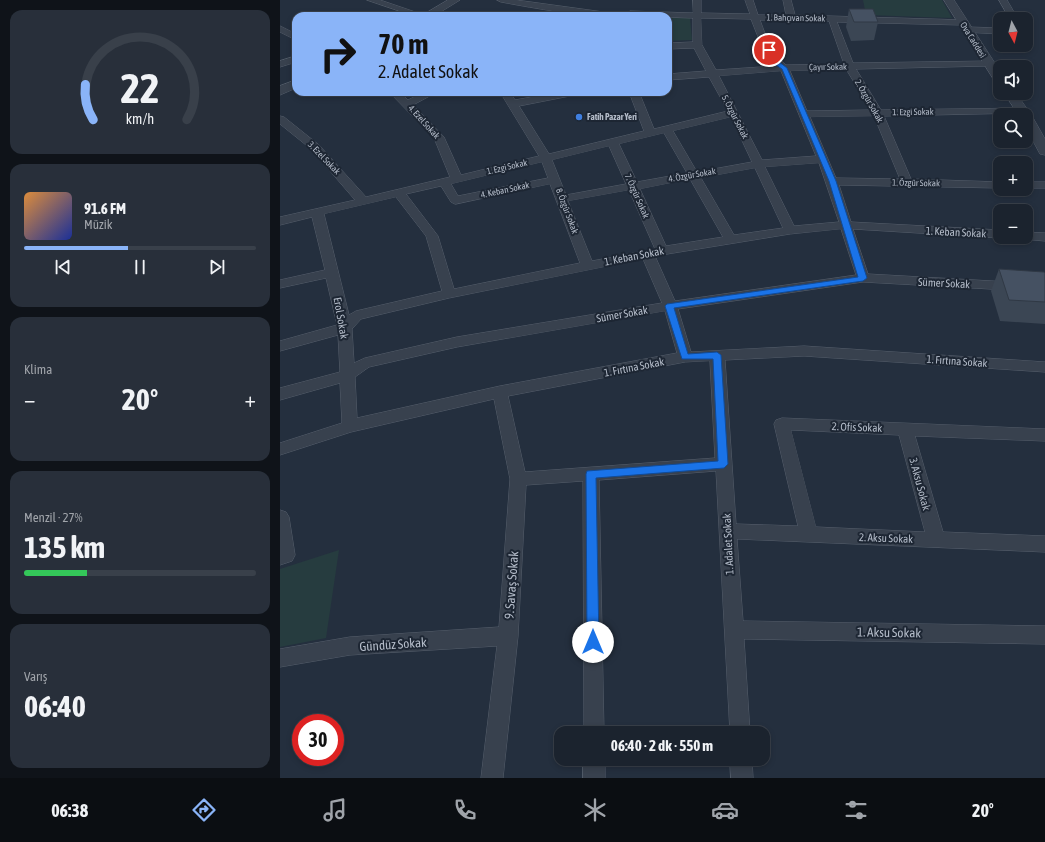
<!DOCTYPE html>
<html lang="tr">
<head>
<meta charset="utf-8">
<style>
	:root { --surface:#1b232e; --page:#282f3a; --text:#f1f3f6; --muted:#a0a4aa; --line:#39404a; --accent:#8ab4f8 }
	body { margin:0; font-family:"Asap Condensed",sans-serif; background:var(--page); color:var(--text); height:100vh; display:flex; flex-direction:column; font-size:15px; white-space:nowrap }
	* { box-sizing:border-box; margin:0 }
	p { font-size:13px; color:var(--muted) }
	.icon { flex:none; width:22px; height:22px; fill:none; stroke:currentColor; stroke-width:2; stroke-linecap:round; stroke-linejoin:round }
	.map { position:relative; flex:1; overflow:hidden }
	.side { display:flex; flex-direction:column; gap:10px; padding:10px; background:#0f1319; width:280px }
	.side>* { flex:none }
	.guide { position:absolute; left:12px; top:12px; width:380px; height:84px; border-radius:12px; box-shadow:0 2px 6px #0003,0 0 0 1px var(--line); background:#8ab4f8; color:#111; overflow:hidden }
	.needle { width:26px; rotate:173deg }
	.fabs { position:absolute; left:713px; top:12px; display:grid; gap:8px }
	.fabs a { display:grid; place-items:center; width:40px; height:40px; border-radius:8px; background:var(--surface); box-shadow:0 2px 6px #0003,0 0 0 1px var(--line); font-size:20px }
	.speed { position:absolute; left:12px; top:714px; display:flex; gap:8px; font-size:20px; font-weight:700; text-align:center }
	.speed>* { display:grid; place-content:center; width:52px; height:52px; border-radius:50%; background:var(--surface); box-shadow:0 2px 6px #0003,0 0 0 1px var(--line); line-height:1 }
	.speed .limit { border:6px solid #d22; background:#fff; color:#111 }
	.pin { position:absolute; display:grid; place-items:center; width:34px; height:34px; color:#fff; margin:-17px; border:2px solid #fff; border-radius:50%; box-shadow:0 1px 4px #0007 }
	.me { position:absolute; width:44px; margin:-22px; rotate:0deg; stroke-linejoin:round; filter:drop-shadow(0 0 3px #0008) }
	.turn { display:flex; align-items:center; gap:14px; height:84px; padding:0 20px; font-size:18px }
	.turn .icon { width:52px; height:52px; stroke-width:2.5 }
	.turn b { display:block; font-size:28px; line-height:34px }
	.big { font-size:30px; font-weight:700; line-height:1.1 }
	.side .tile { flex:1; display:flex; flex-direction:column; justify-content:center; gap:6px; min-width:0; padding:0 14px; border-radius:12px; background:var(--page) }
	.side .dial { align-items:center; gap:0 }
	.dial svg { height:104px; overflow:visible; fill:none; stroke:var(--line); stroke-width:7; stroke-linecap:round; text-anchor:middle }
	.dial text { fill:var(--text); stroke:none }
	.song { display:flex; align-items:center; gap:12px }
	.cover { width:48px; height:48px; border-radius:6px; background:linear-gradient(135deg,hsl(30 70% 55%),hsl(230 70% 35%)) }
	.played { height:4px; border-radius:2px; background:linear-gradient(90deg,var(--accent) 45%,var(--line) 45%) }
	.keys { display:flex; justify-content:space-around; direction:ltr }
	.heat { display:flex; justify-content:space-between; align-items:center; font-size:22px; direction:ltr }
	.charge { height:6px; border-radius:3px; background:linear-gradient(90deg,#34c759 27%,var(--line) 0) }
	.trip { position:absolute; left:274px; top:726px; width:216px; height:40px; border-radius:12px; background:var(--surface); box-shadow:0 2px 6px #0003,0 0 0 1px var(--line); font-weight:700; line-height:40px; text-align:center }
	.tab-bar { display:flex; height:64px; justify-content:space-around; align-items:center; background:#0b0e12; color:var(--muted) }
	.tab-bar .icon { width:28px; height:28px }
	.tab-bar .current { color:var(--accent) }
	.tab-bar b { font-size:18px; color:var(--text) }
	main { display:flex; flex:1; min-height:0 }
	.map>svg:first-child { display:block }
</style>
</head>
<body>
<main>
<section class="side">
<div class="tile dial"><svg viewBox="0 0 100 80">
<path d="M14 69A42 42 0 1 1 86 69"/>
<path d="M14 69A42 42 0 0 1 8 42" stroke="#8ab4f8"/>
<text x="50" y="56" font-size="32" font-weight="700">22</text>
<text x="50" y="72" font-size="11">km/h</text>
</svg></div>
<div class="tile">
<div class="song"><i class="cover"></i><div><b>91.6 FM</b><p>Müzik</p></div></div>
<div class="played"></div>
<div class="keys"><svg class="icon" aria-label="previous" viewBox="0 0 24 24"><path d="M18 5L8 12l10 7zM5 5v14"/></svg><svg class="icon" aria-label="pause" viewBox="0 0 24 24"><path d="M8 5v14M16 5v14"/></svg><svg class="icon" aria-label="next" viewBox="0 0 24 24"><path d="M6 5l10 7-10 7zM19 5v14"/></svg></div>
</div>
<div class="tile"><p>Klima</p>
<div class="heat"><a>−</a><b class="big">20°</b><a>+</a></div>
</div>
<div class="tile"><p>Menzil · 27%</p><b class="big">135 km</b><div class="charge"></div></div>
<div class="tile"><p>Varış</p><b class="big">06:40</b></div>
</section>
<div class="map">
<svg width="765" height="778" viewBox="0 0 765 778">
	<rect width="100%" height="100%" fill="#242f3e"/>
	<g fill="#263c3f">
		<path d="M583 0H662L672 18 586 15Z"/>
		<path d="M388 18H410L412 40 388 41Z"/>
		<path d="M59 550 46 638 0 647V569Z"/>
	</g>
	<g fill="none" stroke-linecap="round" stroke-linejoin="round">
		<g stroke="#565f6c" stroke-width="1">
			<g id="minor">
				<path d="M87 0H100L147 16H134Z"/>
				<path d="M217 0H236L331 13 335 16C297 16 259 9 221 2Z"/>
				<path d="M413 0H421V13L470 14 465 0H473L478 15H506L503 0H511L515 15 685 20V24L682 25 557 22 573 63 711 61V65L708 66 576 69 601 110 747 108 748 110 747 112 743 113 604 116 631 179 720 182V188L559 185 571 222 720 230V237H723L720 238 573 229 588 274 765 284V292L583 282 398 309 411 352 524 346 765 362V372L524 356 445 360 456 524 518 526 494 424 496 420 502 418 765 429V441L635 436 663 532 765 536V552L457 539 463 621 765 626V644L464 639 470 733H450L436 471 319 480 324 733H304L303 481 246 485 238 636 223 778H201L217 646 70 655 0 667V649L70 637 219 627 230 479 214 399 71 432 0 455V443L62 423 60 383 0 400V388L60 372 58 335 0 351V341L57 325 46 278 0 288V280L45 270 32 217 0 225V217L75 200 31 149 0 124V116L4 117 39 145 86 197 170 177 154 138 109 92H120L128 100 144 92H157L133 105 164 137 181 175 259 156 220 92H230L235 100 279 92H300L295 95 239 106 269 154 364 131 349 92H359L374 129 448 111 429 77 388 80V74L426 71 414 48 388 49V43L413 42V18L348 16 346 14 350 11 413 13ZM421 18 471 19 482 47 496 66 436 70 422 45ZM480 20 549 21 564 64 506 65C492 53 486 37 480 20ZM566 69 591 110 527 111 510 71ZM501 71 536 156 482 160 439 76ZM594 116 620 179 556 178 530 117ZM451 117 472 162 417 172 393 131ZM384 133 407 173 357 182 339 144ZM329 146 346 184 286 195 272 160ZM262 162 268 178 178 196 171 184ZM539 163 559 222 514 226 485 167ZM475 168 503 228 454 235 421 178ZM410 179 443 237 386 246 360 189ZM270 184 300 263 174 289 158 236 126 194 161 186 171 202 175 204ZM349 190 375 249 312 261 288 201ZM116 197 146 236 162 291 76 311 69 315 44 214ZM561 229 576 275 395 301 375 256 510 234ZM363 259 382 303 177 337 85 358 74 363 72 329 81 319 169 298ZM385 311 397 353 220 386 77 418 75 377 89 367 177 347ZM430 361 435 458 245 472 228 396 405 362ZM511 430 619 435 645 532 536 527Z"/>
				<path d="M719 0H727L738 19H730Z"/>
				<path d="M0 26 16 34V40L0 32Z"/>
				<path d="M687 27 720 28V34L684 32 683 30Z"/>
				<path d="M16 56V62L0 67V61Z"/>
				<rect x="746" y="182" width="19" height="6"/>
				<path d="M746 232 765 233V241L742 239 741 237H746Z"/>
				<path d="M0 510 6 512 9 517 15 555 12 561 0 565Z"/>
				<rect x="303" y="759" width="22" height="19"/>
				<path d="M450 759H472L473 778H451Z"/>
			</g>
		</g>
		<g stroke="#565f6c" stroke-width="1">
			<g id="tertiary">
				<path d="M168 0H180L154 16H141Z"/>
				<path d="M664 0H674L720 71V83L714 80Z"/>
				<path d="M16 80V88L0 95V86Z"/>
				<path d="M724 93H736L752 116 765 139V155L760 154 746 128V115H739Z"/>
			</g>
		</g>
		<use href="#minor" fill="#38414e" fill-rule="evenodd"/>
		<use href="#tertiary" fill="#38414e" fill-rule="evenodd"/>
	</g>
	<g fill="#3b4654">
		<path d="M569 9 598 22 594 40 571 41 566 27Z"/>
		<path d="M719 269 765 273V324L720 321 711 291Z"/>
	</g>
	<g fill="#455162" stroke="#303945">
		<path d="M569 9H593L598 22H574Z"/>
		<path d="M719 269 764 272 765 273V302L729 300Z"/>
	</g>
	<path fill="#1a73e8" stroke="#114b97" d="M487 49H491L498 61 507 68 556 181 587 278 583 281 394 308 408 354 437 352 441 355 448 464 444 468 316 478 319 642 317 646 313 647 309 646 307 642 306 474 307 471 438 461 433 359H402L385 306 387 304 578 277 549 181 502 69 493 63Z"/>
	<circle fill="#3f7fe0" stroke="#1d2633" stroke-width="1.5" cx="299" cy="117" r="4"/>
	<g text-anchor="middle" stroke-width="4" stroke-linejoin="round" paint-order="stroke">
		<g font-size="9" fill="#b4bcc9" stroke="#1d2633">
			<text transform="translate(516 18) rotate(1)" y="3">1. Bahçıvan Sokak</text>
			<text transform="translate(693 40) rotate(58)" y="3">Ova Caddesi</text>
			<text transform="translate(548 67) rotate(-1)" y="3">Çayır Sokak</text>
			<text transform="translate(589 101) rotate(60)" y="3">2. Özgür Sokak</text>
			<text transform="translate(633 112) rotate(-1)" y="3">1. Ezgi Sokak</text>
			<text transform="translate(455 117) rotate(63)" y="3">5. Özgür Sokak</text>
			<text transform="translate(144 122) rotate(48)" y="3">4. Ezel Sokak</text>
			<text transform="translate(44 158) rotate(46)" y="3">3. Ezel Sokak</text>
			<text transform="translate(227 167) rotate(-13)" y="3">1. Ezgi Sokak</text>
			<text transform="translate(412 175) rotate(-10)" y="3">4. Özgür Sokak</text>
			<text transform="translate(636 183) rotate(1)" y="3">1. Özgür Sokak</text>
			<text transform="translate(225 190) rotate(-12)" y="3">4. Keban Sokak</text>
			<text transform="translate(357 196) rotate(66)" y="3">7. Özgür Sokak</text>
			<text transform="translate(287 211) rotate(69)" y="3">8. Özgür Sokak</text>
		</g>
		<g font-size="9" font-weight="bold" fill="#b4bcc9" stroke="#1d2633" text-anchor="start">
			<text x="307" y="120">Fatih Pazar Yeri</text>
		</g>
		<g font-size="11" fill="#b4bcc9" stroke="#1d2633">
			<text transform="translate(676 232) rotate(3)" y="4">1. Keban Sokak</text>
			<text transform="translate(354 256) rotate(-11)" y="4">1. Keban Sokak</text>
			<text transform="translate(664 283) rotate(3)" y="4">Sümer Sokak</text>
			<text transform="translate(342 314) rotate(-10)" y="4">Sümer Sokak</text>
			<text transform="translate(61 318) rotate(80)" y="4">Erol Sokak</text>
			<text transform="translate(677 361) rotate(4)" y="4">1. Fırtına Sokak</text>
			<text transform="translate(354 367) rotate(-11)" y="4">1. Fırtına Sokak</text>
			<text transform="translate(577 427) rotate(2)" y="4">2. Ofis Sokak</text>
			<text transform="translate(640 484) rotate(75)" y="4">3. Aksu Sokak</text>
			<text transform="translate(606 538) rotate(2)" y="4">2. Aksu Sokak</text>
			<text transform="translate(448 544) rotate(-93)" y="4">1. Adalet Sokak</text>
		</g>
		<g font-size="13" fill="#b4bcc9" stroke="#1d2633">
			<text transform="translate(231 585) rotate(-86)" y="5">9. Savaş Sokak</text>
			<text transform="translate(609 632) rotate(1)" y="5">1. Aksu Sokak</text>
			<text transform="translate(113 644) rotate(-4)" y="5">Gündüz Sokak</text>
		</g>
	</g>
</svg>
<div class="fabs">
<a><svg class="needle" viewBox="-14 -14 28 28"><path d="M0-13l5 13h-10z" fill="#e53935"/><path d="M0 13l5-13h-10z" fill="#a0a4aa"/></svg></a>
<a><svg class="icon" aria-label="sound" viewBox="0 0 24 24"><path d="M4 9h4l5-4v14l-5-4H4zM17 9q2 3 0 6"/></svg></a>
<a><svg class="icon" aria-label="search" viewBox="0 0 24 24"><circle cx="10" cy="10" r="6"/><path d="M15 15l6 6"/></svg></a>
<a>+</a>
<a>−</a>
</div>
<div class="speed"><div class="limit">30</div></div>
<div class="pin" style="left:489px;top:50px;background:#d93025"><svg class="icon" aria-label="arrive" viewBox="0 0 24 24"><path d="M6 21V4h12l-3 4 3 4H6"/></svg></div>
<svg class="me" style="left:313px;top:642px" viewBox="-20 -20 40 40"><circle r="19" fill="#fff"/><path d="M0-13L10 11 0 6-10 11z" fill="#1a73e8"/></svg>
<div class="trip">06:40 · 2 dk · 550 m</div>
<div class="guide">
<div class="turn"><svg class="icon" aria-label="right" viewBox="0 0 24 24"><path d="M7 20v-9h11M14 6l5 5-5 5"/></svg><div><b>70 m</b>2. Adalet Sokak</div></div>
</div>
</div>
</main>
<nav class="tab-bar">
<b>06:38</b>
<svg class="icon current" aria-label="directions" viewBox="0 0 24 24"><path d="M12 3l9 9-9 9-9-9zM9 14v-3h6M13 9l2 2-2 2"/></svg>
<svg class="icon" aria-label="music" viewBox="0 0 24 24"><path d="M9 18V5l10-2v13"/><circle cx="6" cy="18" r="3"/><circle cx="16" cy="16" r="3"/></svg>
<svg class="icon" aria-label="phone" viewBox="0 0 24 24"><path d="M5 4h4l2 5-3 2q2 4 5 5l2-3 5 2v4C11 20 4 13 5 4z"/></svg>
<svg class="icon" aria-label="climate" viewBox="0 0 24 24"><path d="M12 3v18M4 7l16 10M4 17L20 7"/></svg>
<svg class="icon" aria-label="car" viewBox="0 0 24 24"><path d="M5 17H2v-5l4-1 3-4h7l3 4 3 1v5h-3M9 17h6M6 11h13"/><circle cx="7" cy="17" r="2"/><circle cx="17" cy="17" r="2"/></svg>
<svg class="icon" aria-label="filters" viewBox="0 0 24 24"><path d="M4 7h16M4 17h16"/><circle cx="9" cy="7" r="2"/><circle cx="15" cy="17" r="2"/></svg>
<b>20°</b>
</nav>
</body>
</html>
